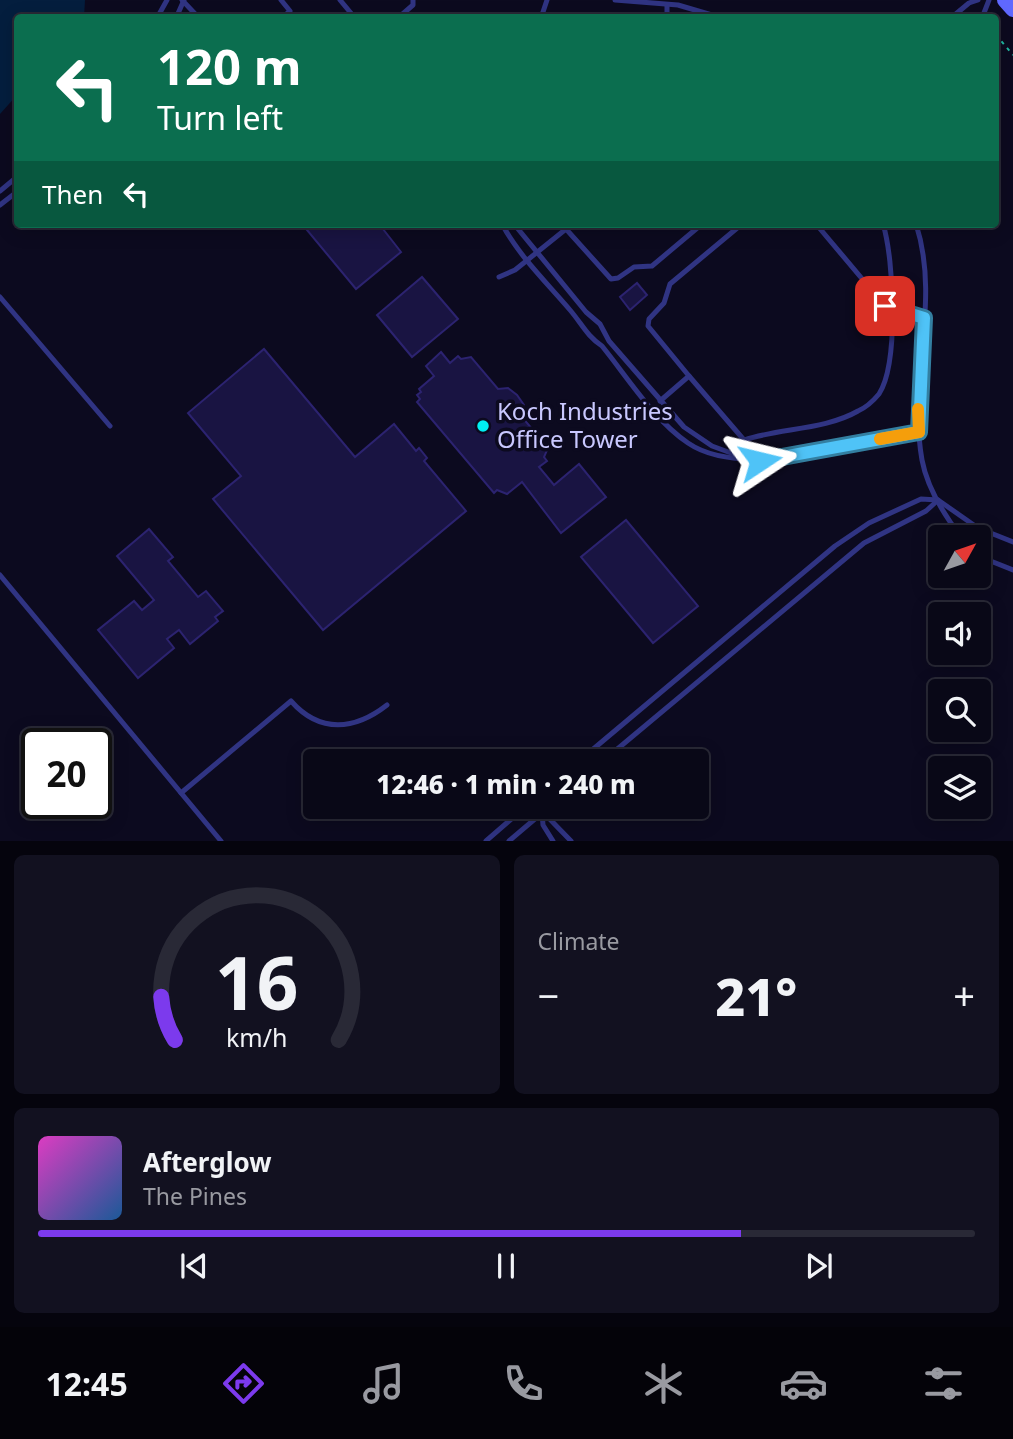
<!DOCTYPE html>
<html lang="en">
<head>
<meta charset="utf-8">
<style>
	:root { --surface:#090817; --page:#121120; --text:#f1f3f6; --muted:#999aa1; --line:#292936; --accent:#7c3aed }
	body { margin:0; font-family:"Noto Sans",sans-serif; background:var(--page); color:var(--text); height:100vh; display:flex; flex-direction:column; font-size:26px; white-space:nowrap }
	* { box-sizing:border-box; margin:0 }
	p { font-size:23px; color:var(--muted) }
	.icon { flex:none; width:38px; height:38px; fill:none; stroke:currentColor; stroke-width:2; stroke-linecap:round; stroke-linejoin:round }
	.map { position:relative; height:841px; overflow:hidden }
	.sheet { display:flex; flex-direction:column; gap:14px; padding:14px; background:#05040d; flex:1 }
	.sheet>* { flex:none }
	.hud { position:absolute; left:14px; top:14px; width:985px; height:214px; border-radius:7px; box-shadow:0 4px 18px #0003,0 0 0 2px var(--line); background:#0b6e4f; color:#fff; overflow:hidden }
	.needle { width:46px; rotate:50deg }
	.tools { position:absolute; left:928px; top:525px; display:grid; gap:14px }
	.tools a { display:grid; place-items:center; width:63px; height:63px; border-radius:7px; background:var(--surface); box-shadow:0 4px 18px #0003,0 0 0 2px var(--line); font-size:35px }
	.speed { position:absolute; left:21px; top:728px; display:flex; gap:14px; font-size:35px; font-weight:700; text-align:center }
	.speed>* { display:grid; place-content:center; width:91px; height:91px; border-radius:50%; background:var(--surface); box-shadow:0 4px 18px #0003,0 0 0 2px var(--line); line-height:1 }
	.speed .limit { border:4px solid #111; border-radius:10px; background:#fff; color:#111 }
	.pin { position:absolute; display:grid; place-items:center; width:60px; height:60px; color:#fff; margin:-30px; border-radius:14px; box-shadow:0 4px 10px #0006 }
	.me { position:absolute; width:77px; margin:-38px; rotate:80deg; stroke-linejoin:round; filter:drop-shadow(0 0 5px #0008) }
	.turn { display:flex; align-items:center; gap:24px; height:147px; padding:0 28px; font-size:32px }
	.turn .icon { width:91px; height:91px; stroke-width:2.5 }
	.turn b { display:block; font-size:49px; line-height:60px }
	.then { display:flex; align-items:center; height:66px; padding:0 28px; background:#0003; gap:14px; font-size:26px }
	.big { font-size:52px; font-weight:800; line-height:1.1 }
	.sheet .tile { flex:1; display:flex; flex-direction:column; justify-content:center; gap:10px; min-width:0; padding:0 24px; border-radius:10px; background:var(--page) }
	.sheet .dial { align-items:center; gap:0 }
	.dial svg { height:182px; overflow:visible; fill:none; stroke:var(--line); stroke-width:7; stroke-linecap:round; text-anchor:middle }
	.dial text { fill:var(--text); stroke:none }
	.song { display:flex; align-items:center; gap:21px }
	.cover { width:84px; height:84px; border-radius:10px; background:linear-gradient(135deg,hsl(310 70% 55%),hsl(210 70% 35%)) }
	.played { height:7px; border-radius:4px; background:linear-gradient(90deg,var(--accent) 75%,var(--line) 75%) }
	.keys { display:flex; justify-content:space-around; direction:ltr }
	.heat { display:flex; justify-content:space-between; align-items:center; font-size:38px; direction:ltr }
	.sheet .tiles { flex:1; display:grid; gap:14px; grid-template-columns:1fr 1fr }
	.tile:last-child { grid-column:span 2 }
	.trip { position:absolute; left:303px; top:749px; width:406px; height:70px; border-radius:7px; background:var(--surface); box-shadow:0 4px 18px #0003,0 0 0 2px var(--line); font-weight:800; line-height:70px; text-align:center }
	.dock { display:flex; height:112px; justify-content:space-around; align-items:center; background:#040309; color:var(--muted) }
	.dock .icon { width:49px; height:49px }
	.dock .selected { color:var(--accent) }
	.dock b { font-size:32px; color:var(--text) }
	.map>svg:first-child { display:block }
</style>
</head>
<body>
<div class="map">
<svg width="1013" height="841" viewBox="0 0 1013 841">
	<rect width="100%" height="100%" fill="#0c0a1f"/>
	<path fill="#041e3e" d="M0 0H85L84 18H18L17 95 0 114Z"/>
	<g fill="#191442" stroke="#2c2370" stroke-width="2">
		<path d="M302 224H379L401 252 356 289Z"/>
		<path d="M422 277 458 319 412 357 377 315Z"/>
		<path d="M637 283 647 295 630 310 620 297Z"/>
		<path d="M264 349 355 457 394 424 416 451 419 448 427 458 424 461 466 511 323 630 213 499 241 476 188 413Z"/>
		<path d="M441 352 450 363 458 356 461 359 471 357 498 389 508 388 517 395 524 405 522 417 548 448 544 457 547 461 539 467 554 485 579 464 606 497 561 533 522 482 507 494 497 490 494 493 417 402 420 399 417 395 421 392 419 389 434 376 426 366Z"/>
		<path d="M626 520 698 606 653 643 581 557Z"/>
		<path d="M149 529 173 557 168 561 198 597 206 591 223 611 215 617 218 621 190 644 179 630 167 639 174 648 138 678 98 630 134 601 142 610 154 600 117 556Z"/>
	</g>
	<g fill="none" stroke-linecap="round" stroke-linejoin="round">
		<path stroke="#20baa4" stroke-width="2" stroke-dasharray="3.5 5" stroke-linecap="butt" d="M996 35 1013 55"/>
		<g stroke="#303483" stroke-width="5">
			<path d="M182 0 199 18"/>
			<path d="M281 0 290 11 282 18"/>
			<path d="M340 0 355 18"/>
			<path d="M615 0 678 5 722 18"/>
			<path d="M157 18 167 0"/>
			<path d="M176 18 184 0"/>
			<path d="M398 18 413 5V0"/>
			<path d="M541 18 547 0"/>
			<path d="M667 18V5"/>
			<path d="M951 18 969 3 978 0"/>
			<path d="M982 18 989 0"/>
			<path d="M0 191 18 176"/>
			<path d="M0 205 18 191"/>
			<path d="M502 224C519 256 547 283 570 310 582 324 587 336 602 346 628 378 654 420 688 443 742 480 857 444 919 432"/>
			<path d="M514 224 586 312 600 324 609 341 684 427 712 446 742 457"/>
			<path d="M816 224 885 306 924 318"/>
			<path d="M916 224C941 300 908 382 922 460 927 487 945 516 961 537"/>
			<path d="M566 229 611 279 618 278 634 267 652 266 702 224"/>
			<path d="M499 277 515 270 566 229 562 224"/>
			<path d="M0 297 110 426"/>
			<path d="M689 376 648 326 649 319 664 303 670 284 742 224"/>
			<path d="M660 401 689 376 744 440C780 428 825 430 858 411 865 408 874 400 879 394 899 363 894 259 883 224"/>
			<path d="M978 556 1013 570"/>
			<path d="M0 575 221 841"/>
			<path d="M579 761 835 546 869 523 921 499 938 500 978 528 1013 542"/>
			<path d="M603 761 864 543 926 511 938 500"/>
			<path d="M181 793 291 701C320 734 355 730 387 705"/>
			<path d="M538 807 571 841"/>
			<path d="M542 812 543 825 553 841"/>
			<path d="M486 841 525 807"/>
			<path d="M509 841 549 807"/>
		</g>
		<path stroke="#5f68ff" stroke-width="16" d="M1005 0 1013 9"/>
	</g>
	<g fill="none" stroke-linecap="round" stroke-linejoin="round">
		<g stroke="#337fa1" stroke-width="18">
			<path id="route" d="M760 461 919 432 924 318 885 306"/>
		</g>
		<use href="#route" stroke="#4fc3f7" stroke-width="12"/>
		<path stroke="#f59e0b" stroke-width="12" d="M880 439 919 432 918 409"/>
	</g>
	<circle fill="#00eff3" stroke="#0c0a1f" stroke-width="2.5" cx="483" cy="426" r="7"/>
	<g text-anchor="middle" stroke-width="7" stroke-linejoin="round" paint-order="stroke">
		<g font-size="24" fill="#c9c8ff" stroke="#0c0a1f" text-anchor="start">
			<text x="497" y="420">Koch Industries<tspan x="497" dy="28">Office Tower</tspan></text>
		</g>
	</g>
</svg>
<div class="tools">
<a><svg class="needle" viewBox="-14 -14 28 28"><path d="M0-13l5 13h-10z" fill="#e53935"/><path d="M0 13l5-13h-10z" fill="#999aa1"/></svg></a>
<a><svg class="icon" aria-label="sound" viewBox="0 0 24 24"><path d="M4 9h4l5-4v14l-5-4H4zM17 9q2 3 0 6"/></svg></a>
<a><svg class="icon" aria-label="search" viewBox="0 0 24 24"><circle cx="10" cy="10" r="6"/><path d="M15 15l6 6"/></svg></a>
<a><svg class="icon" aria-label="layers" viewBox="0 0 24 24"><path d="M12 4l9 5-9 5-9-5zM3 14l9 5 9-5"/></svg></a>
</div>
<div class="speed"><div class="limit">20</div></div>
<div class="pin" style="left:885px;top:306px;background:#d93025"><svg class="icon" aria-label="arrive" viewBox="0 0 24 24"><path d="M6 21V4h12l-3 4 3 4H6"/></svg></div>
<svg class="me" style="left:760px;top:461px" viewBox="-20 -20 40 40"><path d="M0-17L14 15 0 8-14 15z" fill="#4fc3f7" stroke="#fff" stroke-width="4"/></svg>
<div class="trip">12:46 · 1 min · 240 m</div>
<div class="hud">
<div class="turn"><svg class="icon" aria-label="left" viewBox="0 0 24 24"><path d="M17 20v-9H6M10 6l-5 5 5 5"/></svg><div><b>120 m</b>Turn left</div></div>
<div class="then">Then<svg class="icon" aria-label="left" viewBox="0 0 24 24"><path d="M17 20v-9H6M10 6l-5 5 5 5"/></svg></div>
</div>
</div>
<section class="sheet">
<div class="tiles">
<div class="tile dial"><svg viewBox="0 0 100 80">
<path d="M14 69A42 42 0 1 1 86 69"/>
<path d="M14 69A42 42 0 0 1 8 50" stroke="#7c3aed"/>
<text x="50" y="56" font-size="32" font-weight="700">16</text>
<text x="50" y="72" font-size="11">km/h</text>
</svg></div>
<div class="tile"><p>Climate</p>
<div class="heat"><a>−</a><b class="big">21°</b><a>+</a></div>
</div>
<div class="tile">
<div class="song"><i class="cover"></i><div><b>Afterglow</b><p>The Pines</p></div></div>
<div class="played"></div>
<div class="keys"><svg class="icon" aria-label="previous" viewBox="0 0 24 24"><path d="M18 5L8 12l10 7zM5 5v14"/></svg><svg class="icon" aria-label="pause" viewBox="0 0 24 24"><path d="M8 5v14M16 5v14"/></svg><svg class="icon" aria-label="next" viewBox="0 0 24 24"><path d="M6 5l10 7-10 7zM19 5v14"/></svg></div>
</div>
</div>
</section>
<nav class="dock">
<b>12:45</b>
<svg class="icon selected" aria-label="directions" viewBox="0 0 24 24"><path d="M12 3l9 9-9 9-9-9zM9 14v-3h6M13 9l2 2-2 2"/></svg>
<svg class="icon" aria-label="music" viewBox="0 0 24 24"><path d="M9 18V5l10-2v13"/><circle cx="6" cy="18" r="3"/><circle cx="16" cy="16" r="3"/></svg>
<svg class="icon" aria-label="phone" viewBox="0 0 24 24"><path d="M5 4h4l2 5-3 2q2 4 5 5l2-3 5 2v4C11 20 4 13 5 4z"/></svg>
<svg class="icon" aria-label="climate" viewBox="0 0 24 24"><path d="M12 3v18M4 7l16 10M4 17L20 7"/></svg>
<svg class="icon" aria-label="car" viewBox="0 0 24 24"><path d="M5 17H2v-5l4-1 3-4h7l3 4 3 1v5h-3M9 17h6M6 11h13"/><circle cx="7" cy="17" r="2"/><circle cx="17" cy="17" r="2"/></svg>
<svg class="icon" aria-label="filters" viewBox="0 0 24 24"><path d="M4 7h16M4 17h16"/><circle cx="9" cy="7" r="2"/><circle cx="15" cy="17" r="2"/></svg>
</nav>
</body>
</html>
